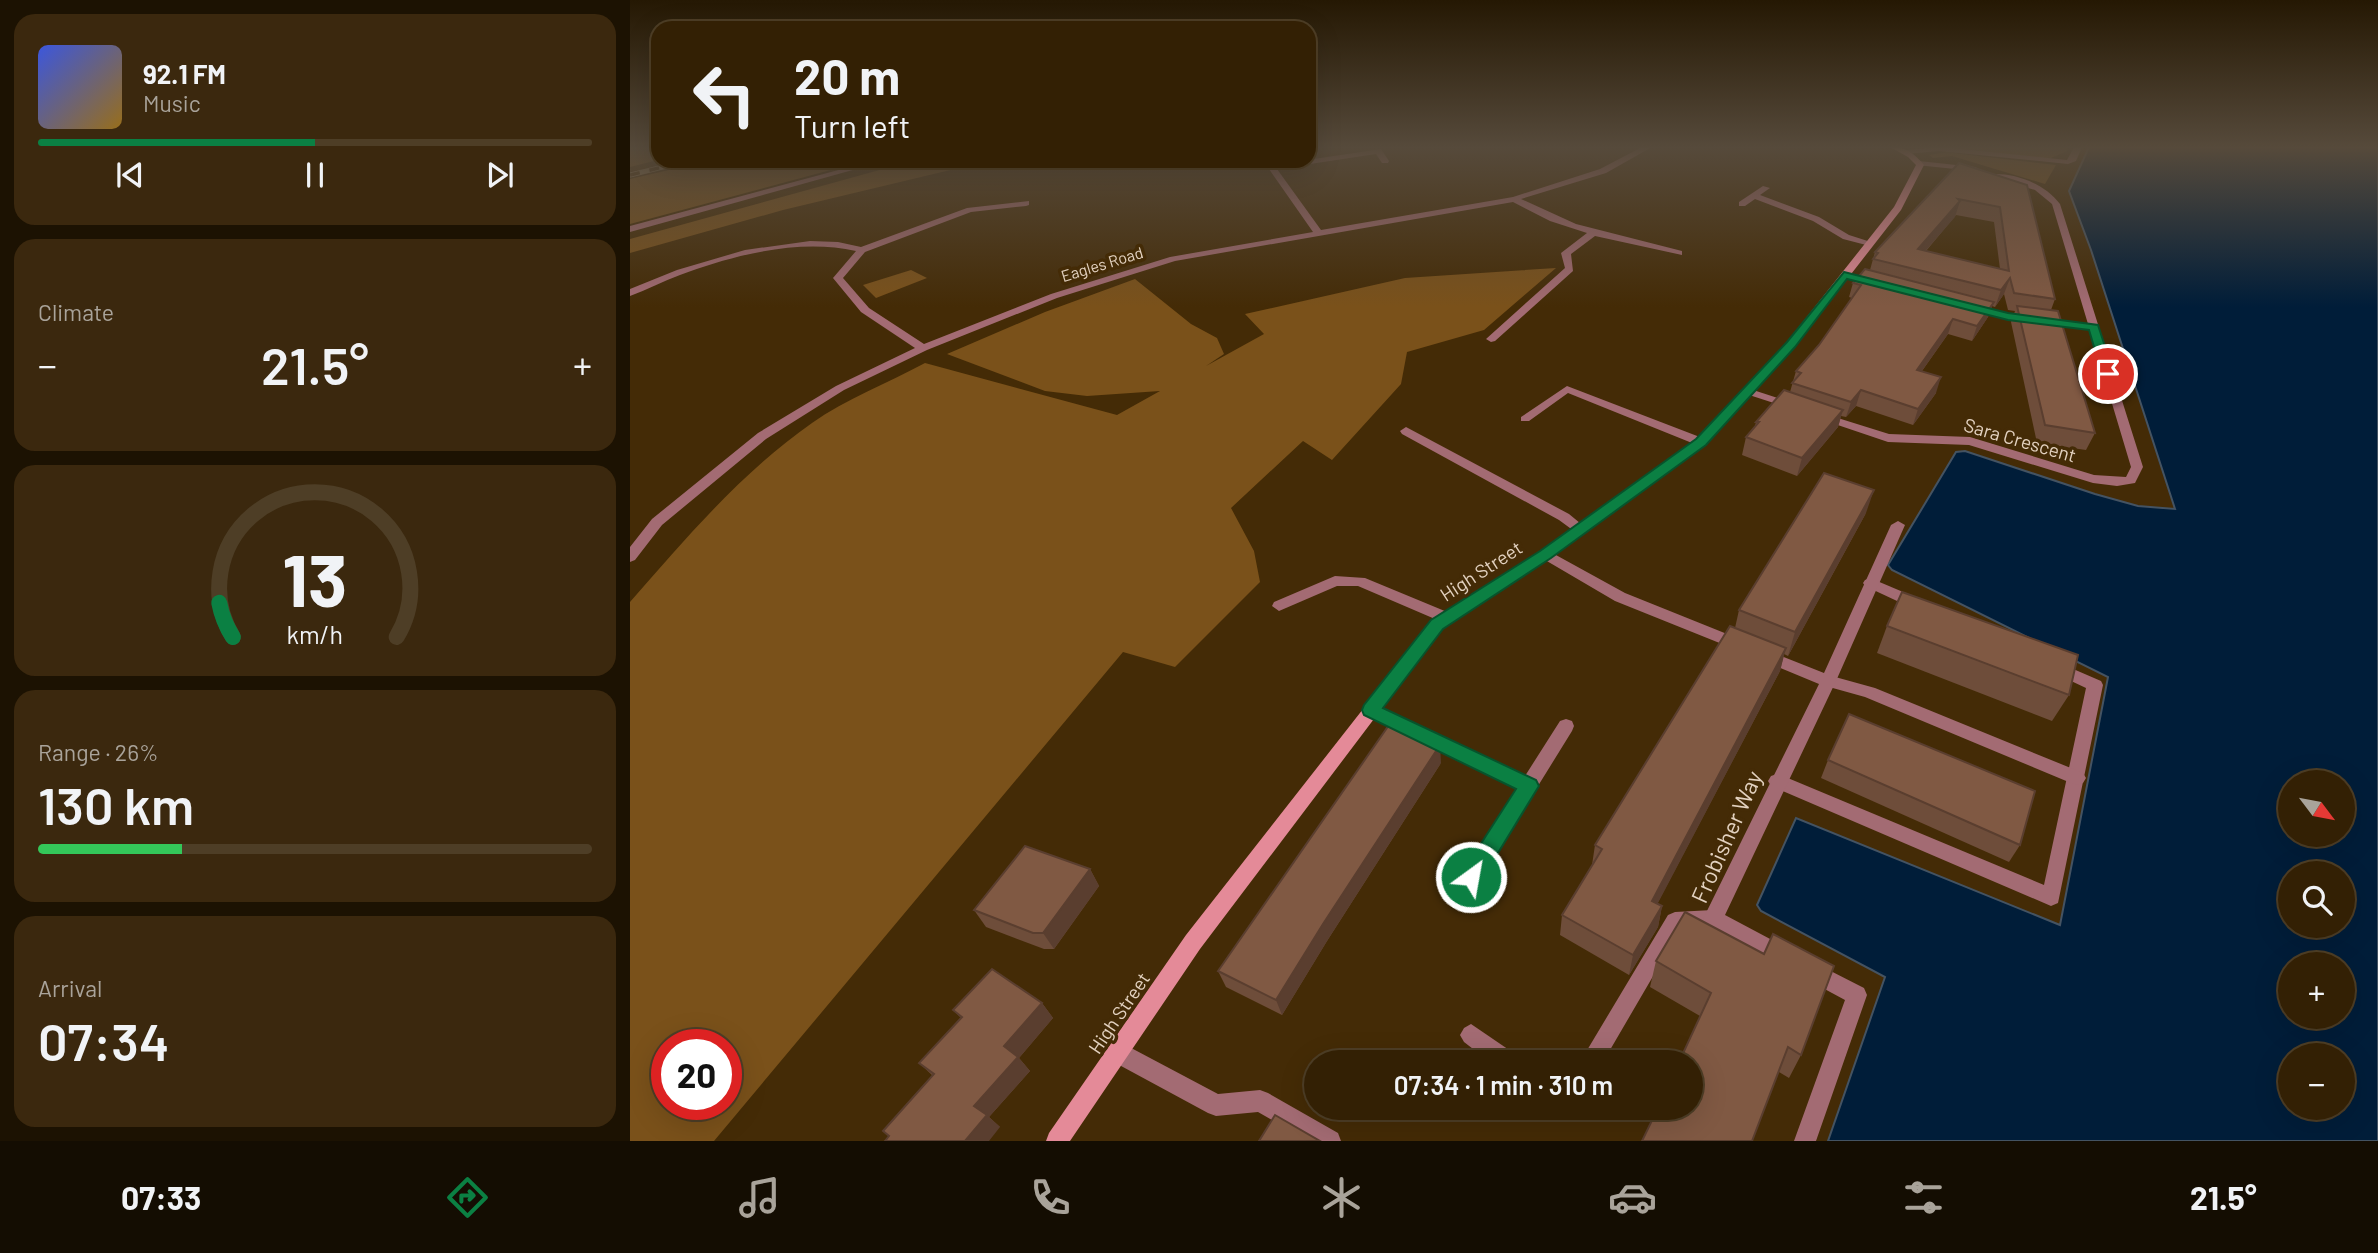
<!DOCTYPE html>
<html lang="en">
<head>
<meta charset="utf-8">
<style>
	:root { --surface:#332004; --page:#3b280e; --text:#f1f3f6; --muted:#a9a39a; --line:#4e3e26; --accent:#0b8043 }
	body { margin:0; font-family:Barlow,sans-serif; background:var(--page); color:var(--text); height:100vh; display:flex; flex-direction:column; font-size:26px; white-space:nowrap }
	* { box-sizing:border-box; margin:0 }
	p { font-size:23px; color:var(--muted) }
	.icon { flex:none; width:38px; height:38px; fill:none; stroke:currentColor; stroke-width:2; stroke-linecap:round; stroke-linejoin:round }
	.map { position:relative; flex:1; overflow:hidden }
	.panel { display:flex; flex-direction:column; gap:14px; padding:14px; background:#1c1202; width:630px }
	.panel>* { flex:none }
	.hud { position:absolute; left:21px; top:21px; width:665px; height:147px; border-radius:21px; box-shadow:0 7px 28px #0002,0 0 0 2px var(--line); background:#332004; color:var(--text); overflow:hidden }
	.needle { width:46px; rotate:122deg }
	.buttons { position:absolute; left:1648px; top:770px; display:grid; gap:14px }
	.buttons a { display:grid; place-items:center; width:77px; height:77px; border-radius:50%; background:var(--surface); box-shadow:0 7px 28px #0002,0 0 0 2px var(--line); font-size:35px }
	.speed { position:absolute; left:21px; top:1029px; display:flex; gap:14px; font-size:35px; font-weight:700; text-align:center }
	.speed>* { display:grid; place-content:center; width:91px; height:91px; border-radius:50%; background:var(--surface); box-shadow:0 7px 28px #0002,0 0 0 2px var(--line); line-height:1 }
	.speed .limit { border:10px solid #d22; background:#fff; color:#111 }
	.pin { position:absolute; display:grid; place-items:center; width:60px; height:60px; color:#fff; margin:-30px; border:4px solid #fff; border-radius:50%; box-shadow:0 2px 7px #0007 }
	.me { position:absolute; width:77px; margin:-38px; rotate:32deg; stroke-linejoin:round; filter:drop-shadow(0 0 5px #0008) }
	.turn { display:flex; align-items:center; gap:24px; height:147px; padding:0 28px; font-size:32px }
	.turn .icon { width:91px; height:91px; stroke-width:2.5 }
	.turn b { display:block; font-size:49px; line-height:60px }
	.big { font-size:52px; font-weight:600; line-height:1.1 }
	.panel .card { flex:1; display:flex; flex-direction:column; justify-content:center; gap:10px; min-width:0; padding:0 24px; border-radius:21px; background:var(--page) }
	.panel .dial { align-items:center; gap:0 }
	.dial svg { height:182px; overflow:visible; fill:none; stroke:var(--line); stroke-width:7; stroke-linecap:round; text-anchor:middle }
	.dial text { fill:var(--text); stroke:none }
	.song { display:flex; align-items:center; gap:21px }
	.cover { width:84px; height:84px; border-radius:10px; background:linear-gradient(135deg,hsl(230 70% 55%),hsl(40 70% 35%)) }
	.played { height:7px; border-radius:4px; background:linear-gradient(90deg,var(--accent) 50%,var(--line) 50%) }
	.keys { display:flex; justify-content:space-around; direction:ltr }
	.heat { display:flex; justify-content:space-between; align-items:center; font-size:38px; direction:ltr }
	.charge { height:10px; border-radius:5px; background:linear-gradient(90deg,#34c759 26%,var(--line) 0) }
	.trip { position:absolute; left:674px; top:1050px; width:399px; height:70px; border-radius:35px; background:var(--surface); box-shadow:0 7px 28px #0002,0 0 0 2px var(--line); font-weight:600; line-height:70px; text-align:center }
	.menu { display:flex; height:112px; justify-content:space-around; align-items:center; background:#140d02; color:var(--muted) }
	.menu .icon { width:49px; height:49px }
	.menu .active { color:var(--accent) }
	.menu b { font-size:32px; color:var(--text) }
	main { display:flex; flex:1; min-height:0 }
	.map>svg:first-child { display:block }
</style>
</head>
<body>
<main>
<section class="panel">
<div class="card">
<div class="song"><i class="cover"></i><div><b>92.1 FM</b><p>Music</p></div></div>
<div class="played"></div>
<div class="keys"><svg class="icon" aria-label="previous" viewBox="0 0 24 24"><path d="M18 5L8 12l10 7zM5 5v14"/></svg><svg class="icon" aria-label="pause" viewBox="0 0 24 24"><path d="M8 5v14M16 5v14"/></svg><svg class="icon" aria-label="next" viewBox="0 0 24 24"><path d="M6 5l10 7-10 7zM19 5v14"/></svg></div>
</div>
<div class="card"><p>Climate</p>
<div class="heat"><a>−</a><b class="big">21.5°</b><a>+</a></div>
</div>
<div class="card dial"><svg viewBox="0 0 100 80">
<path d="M14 69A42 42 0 1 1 86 69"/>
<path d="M14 69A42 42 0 0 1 8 54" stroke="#0b8043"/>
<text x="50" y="56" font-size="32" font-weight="700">13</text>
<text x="50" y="72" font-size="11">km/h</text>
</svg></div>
<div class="card"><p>Range · 26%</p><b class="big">130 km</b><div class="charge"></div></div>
<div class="card"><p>Arrival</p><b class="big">07:34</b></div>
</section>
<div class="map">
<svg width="1748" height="1141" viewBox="0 0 1748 1141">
	<rect width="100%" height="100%" fill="#442b06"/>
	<g fill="#7a511a" fill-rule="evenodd">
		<path d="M0 147H28V160L0 167Z"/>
		<path d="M1317 147H1436L1437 151 1419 159Z"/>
		<path d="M1317 152 1331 154 1426 165 1415 184 1322 156 1303 158 1299 155Z"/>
		<path d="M78 161H234L0 224V179Z"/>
		<path d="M282 161H358L153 210 0 253V239Z"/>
		<path d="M926 268 854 330 777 352 771 384 702 460 673 441 601 508 624 551 630 582 545 667 493 652 84 1141H0V602C57 537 111 473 182 423 216 399 258 383 295 363L487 415 530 391 457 396 415 391 317 354 415 312 505 279 561 324 587 338 594 354 576 366 634 334 615 314 775 278ZM37 1045H96V1104H37Z"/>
		<path d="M281 270 297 278 246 298 233 285Z"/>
	</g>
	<path fill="#001d39" stroke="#445362" stroke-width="2" fill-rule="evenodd" d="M1459 147H1748V1141H1198L1255 977 1131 911 1127 905 1166 818 1430 925 1478 677 1262 570 1258 565 1326 452 1335 451 1465 494 1508 506 1545 509 1461 250 1439 191ZM1661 782H1713V835H1661ZM1661 873H1713V926H1661ZM1661 964H1713V1017H1661ZM1661 1055H1713V1108H1661Z"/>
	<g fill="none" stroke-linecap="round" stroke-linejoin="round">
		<g fill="#a36b73" fill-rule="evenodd">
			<path d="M242 161H255L0 232V226Z"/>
			<path d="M937 386 1075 439 1077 442 1071 446 1067 445 938 393 899 421H891V417Z"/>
			<path d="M776 427 939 514 956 528 954 531H944L929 520 772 434 770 431Z"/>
			<path d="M705 576 735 578 822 614 824 618 822 622H812L728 586H707L649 611 642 606 644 602Z"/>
			<path d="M1240 578 1292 600 1294 604 1287 609 1282 608 1235 586 1233 583 1235 580Z"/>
			<path d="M1427 662 1471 681 1473 685 1428 903 1421 906 1141 786 1138 781 1141 776 1147 774 1153 776 1414 885 1456 688 1422 672 1419 668 1422 664Z"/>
			<path d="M741 704 895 776 930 721 936 719 942 721 944 726 942 731 848 883 841 886 834 883 832 877 887 788 735 714 733 710 735 706Z"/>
			<path d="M1083 910 1090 913 1093 919 1090 925 1083 928 1050 930 973 1062H950L1038 915 1045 912Z"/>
			<path d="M841 1024 885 1054 888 1062H860L834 1042 830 1035 834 1028Z"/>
			<path d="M488 1041 588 1094 630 1090 638 1093 708 1133 711 1141H678L628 1112 586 1116 578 1113 480 1060 477 1052 480 1044Z"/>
		</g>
		<g fill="#a36b73" fill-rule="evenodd">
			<path d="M1313 147 1437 160 1444 147H1452L1446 161 1438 164 1309 151 1276 154 1272 152 1276 150Z"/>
			<path d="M1198 675 1245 688 1453 773 1456 778 1453 783 1447 785 1441 783 1235 697 1192 685 1190 681 1192 677Z"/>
		</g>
		<g fill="#a36b73" fill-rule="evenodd">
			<path d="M1012 147H1022L976 173 891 199 946 224 1052 251V255L965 236 941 254 943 271 865 341 861 342 856 339 935 268 931 253 957 233 920 221 883 202 545 261 427 298 297 350 214 390 136 439 32 525 5 560 0 562V547L22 519 128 433 206 386 285 348 231 312 203 278 226 251C169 238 104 255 50 275 33 281 17 290 0 296V289L47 270 115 250 180 241 208 242 231 247 337 208 399 201V205L396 206 341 212 235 252 213 278 239 308 294 344 421 294 540 257 683 232 639 169 625 161H635L643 165 751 149 759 161 758 163H752L746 154 647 169 691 230 883 197 970 169Z"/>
			<path d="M1289 161 1345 167 1349 169 1345 171 1286 165V161Z"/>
			<path d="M1365 174C1389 174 1416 185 1430 204L1513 467 1505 483 1487 486 1463 483 1339 445 1258 442 1187 418 1185 416 1191 413 1195 414 1259 434 1340 437 1464 475 1496 477 1501 467 1460 330 1378 319 1339 308 1344 305 1378 313 1458 324 1422 204 1405 190 1365 178Z"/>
			<path d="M1133 186 1140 188 1130 195 1189 217 1219 235 1244 243 1240 246 1213 239 1183 221 1125 199 1115 206H1109V202Z"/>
			<path d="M1117 388 1166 404 1168 406 1162 409 1113 393V389Z"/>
			<path d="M1268 521 1275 525 1206 681 1095 915 1159 949 1162 956 1159 963 1152 966 1076 925 1073 919 1189 684 1131 660 1128 656 1131 652 1136 650 1194 673 1261 525Z"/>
			<path d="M915 549 995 593 1112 640 1115 644 1112 648H1102L985 601 910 557 908 554 910 551Z"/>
			<path d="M1183 962 1234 988 1237 995 1186 1141H1164L1215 1000 1176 979 1173 972 1176 965Z"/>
		</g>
		<path fill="#e48a98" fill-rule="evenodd" d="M1260 147C1276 147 1284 153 1294 165L1271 210 1165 346 1075 445 920 557 812 629 570 949 440 1141H416L419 1133 556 935 802 621 910 551 1067 439 1157 342 1264 207 1286 165 1278 157Z"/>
		<g stroke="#927d61" stroke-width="5">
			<path id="rail" d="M0 175 57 161"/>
		</g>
		<use href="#rail" stroke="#442b06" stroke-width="3.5" stroke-dasharray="10" stroke-linecap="butt"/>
	</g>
	<g fill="#6e4d3a" fill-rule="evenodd">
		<path d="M1329 163 1397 185 1425 299 1421 310 1465 433 1456 450 1407 443 1381 322 1385 311 1378 310 1374 294 1365 307 1362 306 1358 317 1342 341 1318 334 1292 371 1306 393 1283 425 1226 406 1216 417 1211 416 1208 427 1167 476 1112 455 1116 437 1125 426 1126 422 1160 392 1166 371 1189 345 1222 298 1219 297 1223 283 1240 270 1245 252ZM1326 215 1364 222 1370 269 1296 251Z"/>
		<path d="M1236 513 1158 656 1154 654 1150 671 1027 904 1032 906 1028 927 999 975 930 935 932 915 962 865 965 845 1105 628 1109 610Z"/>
		<path d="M1257 626 1439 695 1422 721 1247 653Z"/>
		<path d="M1198 760 1390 845 1379 862 1191 778Z"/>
		<path d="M811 763 697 941 652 1015 596 987 588 971Z"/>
		<path d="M460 869 469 886 424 949H414L356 927 344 910Z"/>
		<path d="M1055 912 1171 1055 1159 1078 1149 1072 1070 1016 1020 987 1026 961Z"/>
		<path d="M412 1003 423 1018 389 1058 400 1071 359 1117 370 1127 259 1136 303 1076 289 1063 331 1018 323 1010Z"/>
	</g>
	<g fill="#5a3e2f">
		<path d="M1330 201 1325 217 1283 265 1288 249Z"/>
		<path d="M1380 278 1374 294 1365 307 1371 290Z"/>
		<path d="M1364 302 1358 317 1342 341 1347 326Z"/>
		<path d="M1323 319 1318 334 1282 385 1287 370Z"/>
		<path d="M1311 377 1306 393 1283 425 1288 409Z"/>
		<path d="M1231 390 1226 406 1216 417 1221 402Z"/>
		<path d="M1213 410 1208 427 1167 476 1172 458Z"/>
		<path d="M1244 490 1236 513 1158 656 1165 632Z"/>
		<path d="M1156 648 1150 671 1018 922 1022 901Z"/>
		<path d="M810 745 811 763 697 941 652 1015 646 1000 693 924Z"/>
		<path d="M460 869 469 886 424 949 413 933Z"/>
		<path d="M1032 906 1028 927 999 975 1003 955Z"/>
		<path d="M412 1003 423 1018 389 1058 400 1071 359 1117 370 1127 359 1141H335L344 1106 374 1046Z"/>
	</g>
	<g fill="#805943" stroke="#5a3e2f" stroke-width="2" fill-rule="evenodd">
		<path d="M1329 163 1397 185 1425 299 1384 293 1380 278 1371 290 1243 259 1248 253 1245 252ZM1328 199 1370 207 1379 271 1288 249 1330 201Z"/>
		<path d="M1235 269 1364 302 1347 326 1323 319 1287 370 1311 377 1288 409 1231 390 1221 402 1162 383 1171 373 1166 371 1189 345 1231 285 1223 283Z"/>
		<path d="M1387 306 1428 311 1465 433 1415 425Z"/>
		<path d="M1154 390 1213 410 1172 458 1116 437 1129 422H1126Z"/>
		<path d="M1194 473 1244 490 1165 632 1109 610Z"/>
		<path d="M1272 592 1448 655 1439 695 1257 626Z"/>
		<path d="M1100 626 1156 648 1022 901 1032 906 1003 955 932 915 972 849 965 845Z"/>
		<path d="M1219 714 1405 791 1390 845 1198 760Z"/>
		<path d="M759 725 810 745 693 924 646 1000 588 971Z"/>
		<path d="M395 846 460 869 413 933H403L344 910Z"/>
		<path d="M1055 912 1134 954 1143 934 1204 966 1171 1055 1158 1047 1122 1141H1012L1028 1108H1060V1062H1049L1081 993 1026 961Z"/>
		<path d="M362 969 412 1003 374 1046 388 1057 344 1106 357 1115 335 1141H255L259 1136 253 1131 304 1074 289 1063 332 1017 323 1010Z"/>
		<path d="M645 1115 690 1141H629Z"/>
	</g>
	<linearGradient id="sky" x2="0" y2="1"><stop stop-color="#251803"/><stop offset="0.48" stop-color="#564a3b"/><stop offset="1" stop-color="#564a3b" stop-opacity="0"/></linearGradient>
	<rect width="1748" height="307" fill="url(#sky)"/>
	<path fill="#0b8043" stroke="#07532c" stroke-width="2" d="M1214 272 1378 313 1468 325 1484 374 1478 378 1472 374 1459 330 1378 320 1217 279 1165 347 1076 445 921 558 813 629 753 708 906 780 909 786 849 884 841 887 834 884 831 877 834 870 886 789 734 715 732 710 734 705 801 620 910 551 1066 439 1157 342Z"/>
	<g text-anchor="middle" stroke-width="7" stroke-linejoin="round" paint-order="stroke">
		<g font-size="16" fill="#e3d2c0" stroke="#442b06">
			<text transform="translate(472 264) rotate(-17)" y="6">Eagles Road</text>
		</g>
		<g font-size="19" fill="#e3d2c0" stroke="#442b06">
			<text transform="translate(1390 440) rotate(16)" y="7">Sara Crescent</text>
			<text transform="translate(851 571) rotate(-33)" y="7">High Street</text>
			<text transform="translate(489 1013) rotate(-56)" y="7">High Street</text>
		</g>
		<g font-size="23" fill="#e3d2c0" stroke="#442b06">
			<text transform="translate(1097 837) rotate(-66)" y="8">Frobisher Way</text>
		</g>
	</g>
</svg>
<div class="buttons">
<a><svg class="needle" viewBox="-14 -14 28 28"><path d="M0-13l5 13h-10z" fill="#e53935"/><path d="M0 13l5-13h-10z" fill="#a9a39a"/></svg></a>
<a><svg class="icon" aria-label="search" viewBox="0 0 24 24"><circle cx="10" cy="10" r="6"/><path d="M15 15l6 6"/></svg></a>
<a>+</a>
<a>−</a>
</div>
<div class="speed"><div class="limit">20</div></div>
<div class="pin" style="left:1478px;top:374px;background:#d93025"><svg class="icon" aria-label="arrive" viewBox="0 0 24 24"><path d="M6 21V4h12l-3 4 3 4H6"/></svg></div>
<svg class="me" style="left:841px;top:877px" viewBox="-20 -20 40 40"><circle r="17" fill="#0b8043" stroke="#fff" stroke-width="3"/><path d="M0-11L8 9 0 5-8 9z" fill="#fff"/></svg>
<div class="trip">07:34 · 1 min · 310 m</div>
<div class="hud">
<div class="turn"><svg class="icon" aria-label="left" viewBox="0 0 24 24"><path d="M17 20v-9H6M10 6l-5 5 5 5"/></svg><div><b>20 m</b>Turn left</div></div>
</div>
</div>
</main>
<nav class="menu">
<b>07:33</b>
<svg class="icon active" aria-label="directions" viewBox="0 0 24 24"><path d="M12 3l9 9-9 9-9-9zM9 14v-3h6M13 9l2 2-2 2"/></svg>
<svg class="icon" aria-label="music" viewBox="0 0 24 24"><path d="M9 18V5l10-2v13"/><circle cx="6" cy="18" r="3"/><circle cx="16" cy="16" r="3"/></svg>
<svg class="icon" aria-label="phone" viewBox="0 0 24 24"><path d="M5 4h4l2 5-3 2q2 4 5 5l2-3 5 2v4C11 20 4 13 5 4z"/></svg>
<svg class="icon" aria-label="climate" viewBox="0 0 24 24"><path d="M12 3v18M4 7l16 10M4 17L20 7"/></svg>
<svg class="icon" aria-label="car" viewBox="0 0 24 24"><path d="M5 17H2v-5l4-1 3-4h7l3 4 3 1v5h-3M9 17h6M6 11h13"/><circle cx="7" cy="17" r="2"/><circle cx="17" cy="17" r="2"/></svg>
<svg class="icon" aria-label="filters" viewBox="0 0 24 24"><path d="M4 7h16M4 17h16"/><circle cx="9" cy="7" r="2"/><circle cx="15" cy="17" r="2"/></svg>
<b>21.5°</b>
</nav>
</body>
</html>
